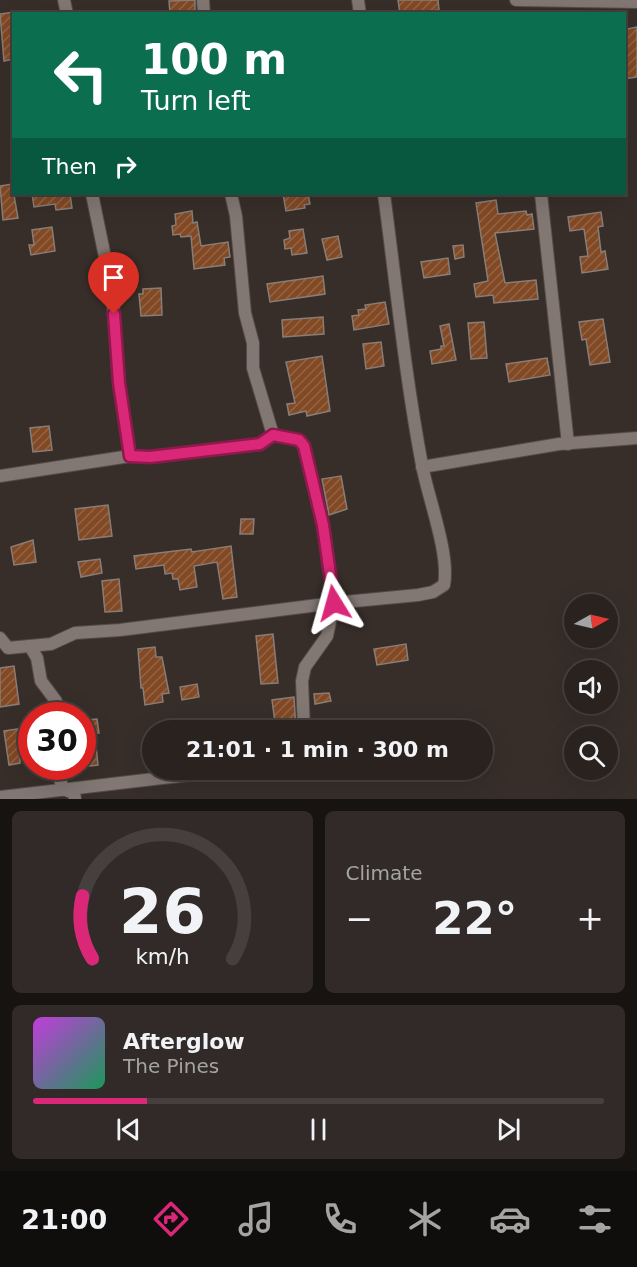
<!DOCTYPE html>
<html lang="en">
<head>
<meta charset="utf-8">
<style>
	:root { --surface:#29221f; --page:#312a28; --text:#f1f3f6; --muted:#a5a4a4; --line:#453f3d; --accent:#db2777 }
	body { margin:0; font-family:"DejaVu Sans",sans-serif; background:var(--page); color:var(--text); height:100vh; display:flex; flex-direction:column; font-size:22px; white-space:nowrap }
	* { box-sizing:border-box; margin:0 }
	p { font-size:20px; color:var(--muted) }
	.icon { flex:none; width:33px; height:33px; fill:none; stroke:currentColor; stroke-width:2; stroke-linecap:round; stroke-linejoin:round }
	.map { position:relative; height:799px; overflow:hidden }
	.side { display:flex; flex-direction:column; gap:12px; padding:12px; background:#171311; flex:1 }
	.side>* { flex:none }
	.hud { position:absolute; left:12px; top:12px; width:614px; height:183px; border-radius:0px; box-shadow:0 6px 24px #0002,0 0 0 2px var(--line); background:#0b6e4f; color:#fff; overflow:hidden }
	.needle { width:39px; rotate:82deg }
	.controls { position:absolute; left:564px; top:594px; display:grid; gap:12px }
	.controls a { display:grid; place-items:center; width:54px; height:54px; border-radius:50%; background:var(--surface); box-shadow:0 6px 24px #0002,0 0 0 2px var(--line); font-size:30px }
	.speed { position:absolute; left:18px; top:702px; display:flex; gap:12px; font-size:30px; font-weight:700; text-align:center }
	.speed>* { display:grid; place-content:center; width:78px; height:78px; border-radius:50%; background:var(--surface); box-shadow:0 6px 24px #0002,0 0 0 2px var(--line); line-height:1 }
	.speed .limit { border:9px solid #d22; background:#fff; color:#111 }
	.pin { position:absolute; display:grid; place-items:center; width:51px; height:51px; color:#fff; margin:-62px -26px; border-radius:50% 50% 50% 0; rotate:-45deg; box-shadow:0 0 6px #0007 }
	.pin .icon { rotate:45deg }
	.me { position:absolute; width:66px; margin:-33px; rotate:352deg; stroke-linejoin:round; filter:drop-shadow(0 0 4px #0008) }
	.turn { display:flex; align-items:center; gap:21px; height:126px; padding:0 30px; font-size:27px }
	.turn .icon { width:78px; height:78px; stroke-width:2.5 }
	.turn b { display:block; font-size:42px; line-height:51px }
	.then { display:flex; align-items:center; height:57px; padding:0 30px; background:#0003; gap:12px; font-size:22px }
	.big { font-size:45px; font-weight:800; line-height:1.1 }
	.side .widget { flex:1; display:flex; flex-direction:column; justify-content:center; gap:9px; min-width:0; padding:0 21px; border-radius:9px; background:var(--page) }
	.side .dial { align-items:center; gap:0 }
	.dial svg { height:156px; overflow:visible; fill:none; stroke:var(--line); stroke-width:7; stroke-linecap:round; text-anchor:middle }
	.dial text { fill:var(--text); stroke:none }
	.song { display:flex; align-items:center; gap:18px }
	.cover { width:72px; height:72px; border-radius:9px; background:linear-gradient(135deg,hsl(290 70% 55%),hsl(150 70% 35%)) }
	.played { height:6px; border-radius:3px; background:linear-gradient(90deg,var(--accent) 20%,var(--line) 20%) }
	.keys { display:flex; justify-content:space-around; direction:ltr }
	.heat { display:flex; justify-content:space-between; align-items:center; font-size:33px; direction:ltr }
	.side .tiles { flex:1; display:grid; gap:12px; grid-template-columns:1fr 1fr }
	.widget:last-child { grid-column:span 2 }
	.trip { position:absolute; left:142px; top:720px; width:351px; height:60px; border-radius:30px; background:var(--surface); box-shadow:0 6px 24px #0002,0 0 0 2px var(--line); font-weight:800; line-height:60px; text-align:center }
	.tabs { display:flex; height:96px; justify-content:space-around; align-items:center; background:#100e0c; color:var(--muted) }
	.tabs .icon { width:42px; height:42px }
	.tabs .current { color:var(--accent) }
	.tabs b { font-size:27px; color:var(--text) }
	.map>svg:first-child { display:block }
</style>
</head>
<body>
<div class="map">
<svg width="637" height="799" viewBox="0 0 637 799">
	<defs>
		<pattern id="building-hatch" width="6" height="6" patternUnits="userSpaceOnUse" patternTransform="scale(1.5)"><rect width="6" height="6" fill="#824925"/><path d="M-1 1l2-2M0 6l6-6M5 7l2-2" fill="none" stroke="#946445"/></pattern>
	</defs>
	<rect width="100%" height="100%" fill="#372e29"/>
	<g fill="url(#building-hatch)" stroke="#887d77" stroke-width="1.5">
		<path d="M195 0V10L170 14 169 1Z"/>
		<path d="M398 0H438L439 10 400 14Z"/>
		<path d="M14 12V59L4 61 0 14Z"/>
		<path d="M637 27V77L624 79V32H627V29Z"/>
		<path d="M12 184 18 218 3 220 0 186Z"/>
		<path d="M32 194H70L72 208 56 210 55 204 34 207Z"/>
		<path d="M283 194H308L310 204 304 205 305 208 286 211Z"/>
		<path d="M496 200 498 214 526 211 527 215 532 214 534 229 495 233 505 283 536 280 538 299 494 303 493 295 476 297 474 284 488 281 476 203Z"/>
		<path d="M192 211 193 223 197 222 201 246 228 242 230 257 224 258 225 265 194 269 191 236 181 237 180 234 173 235 172 226 176 225 175 214Z"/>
		<path d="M601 212 603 226 598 227 601 252 605 251 608 269 582 273 580 257 588 256 584 229 570 231 568 217Z"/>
		<path d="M52 227 55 251 31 255 29 245H34L32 230Z"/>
		<path d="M303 229 307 253 292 255 291 248 285 249 284 240 290 238 289 231Z"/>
		<path d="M338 236 342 257 327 260 322 239Z"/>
		<path d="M463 245 464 257 455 259 453 246Z"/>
		<path d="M448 258 450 274 424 278 421 262Z"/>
		<path d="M323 276 325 294 270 302 267 284Z"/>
		<path d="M161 288 162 315 141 316 139 294H143V289Z"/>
		<path d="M385 302 389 324 354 330 352 316 359 315 358 310 366 309 365 305Z"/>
		<path d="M323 317 324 334 283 337 282 320Z"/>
		<path d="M603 319 610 362 590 365 586 339 582 340 579 322Z"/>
		<path d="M484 322 487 358 471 359 468 323Z"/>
		<path d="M449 324 456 360 432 364 430 351 441 349V346H444L440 326Z"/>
		<path d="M381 342 384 366 366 369 363 344Z"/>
		<path d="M322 356 330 411 307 416 306 411 289 415 287 404 295 403 286 362Z"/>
		<path d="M547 358 550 375 509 382 506 364Z"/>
		<path d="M49 426 52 450 33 452 30 428Z"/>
		<path d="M341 476 347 509 329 515 322 479Z"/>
		<path d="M108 505 112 536 79 540 75 509Z"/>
		<path d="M241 519H254L253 534H240Z"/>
		<path d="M33 540 36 562 14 565 11 547Z"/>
		<path d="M231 546 237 597 223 599 217 562 194 566 197 587 180 590 178 579H173L172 573 165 574 164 565 136 569 134 556 191 549 192 552Z"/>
		<path d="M100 559 102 573 81 577 78 562Z"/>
		<path d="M119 579 122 611 105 612 102 581Z"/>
		<path d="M273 634 278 683 261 684 256 636Z"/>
		<path d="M406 644 408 660 377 665 374 649Z"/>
		<path d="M155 647 156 657H162L169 693 162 694 163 702 145 705 143 688H141L138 649Z"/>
		<path d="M14 666 19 704 0 707V668Z"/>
		<path d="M197 684 199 697 182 700 180 687Z"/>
		<path d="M329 693 331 701 315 704 314 694Z"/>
		<path d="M294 697 296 730H276L272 700Z"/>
		<path d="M97 719 99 733 88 735 86 720Z"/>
		<path d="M24 728 28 757 20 758V763L9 765 4 731Z"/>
		<path d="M96 745 98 765 82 767V747Z"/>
	</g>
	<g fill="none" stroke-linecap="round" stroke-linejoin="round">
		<g stroke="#534b47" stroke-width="14">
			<g id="minor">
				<path d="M64 0 67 14"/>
				<path d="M203 0 204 14"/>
				<path d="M358 0 360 14"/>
				<path d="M516 0 637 2"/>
				<path d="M92 194 112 291 119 383 130 456"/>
				<path d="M231 194 236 216 245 313 253 343V368L273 435"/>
				<path d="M541 194 568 444"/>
				<path d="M422 467 559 444 637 438"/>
				<path d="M0 476 130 456 150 457 260 444 273 435 299 440 304 446 323 525 334 603 327 636 305 667 302 681 304 730"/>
				<path d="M0 638 8 648 51 644 75 633 120 630 334 603 418 595 433 592 444 585C450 554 428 498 422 465 405 375 396 284 384 194"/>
				<path d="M30 646 37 658 41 681 56 701 50 716"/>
				<path d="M56 766 63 789 74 793 75 799"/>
				<path d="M0 797 231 770"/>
			</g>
		</g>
		<use href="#minor" stroke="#827772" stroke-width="12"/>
	</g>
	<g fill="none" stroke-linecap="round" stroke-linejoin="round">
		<g stroke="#8e194d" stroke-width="15">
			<path id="route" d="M114 314 119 383 130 456 150 457 260 444 273 435 299 440 304 446 323 525 334 603"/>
		</g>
		<use href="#route" stroke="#db2777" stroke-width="10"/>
	</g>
</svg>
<div class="controls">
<a><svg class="needle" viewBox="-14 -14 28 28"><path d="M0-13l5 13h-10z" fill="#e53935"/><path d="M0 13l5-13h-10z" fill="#a5a4a4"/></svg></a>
<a><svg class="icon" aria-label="sound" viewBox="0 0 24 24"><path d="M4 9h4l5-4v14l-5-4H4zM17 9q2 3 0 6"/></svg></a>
<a><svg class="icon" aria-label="search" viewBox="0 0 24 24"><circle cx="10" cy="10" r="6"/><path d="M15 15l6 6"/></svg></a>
</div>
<div class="speed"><div class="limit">30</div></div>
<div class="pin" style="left:114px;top:314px;background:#d93025"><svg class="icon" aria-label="arrive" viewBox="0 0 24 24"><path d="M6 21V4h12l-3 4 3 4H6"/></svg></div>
<svg class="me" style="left:334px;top:603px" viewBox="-20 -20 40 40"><path d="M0-17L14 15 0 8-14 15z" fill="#db2777" stroke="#fff" stroke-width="4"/></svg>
<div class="trip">21:01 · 1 min · 300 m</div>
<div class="hud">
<div class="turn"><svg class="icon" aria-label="left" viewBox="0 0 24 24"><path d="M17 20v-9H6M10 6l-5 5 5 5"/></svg><div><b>100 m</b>Turn left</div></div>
<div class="then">Then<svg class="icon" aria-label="right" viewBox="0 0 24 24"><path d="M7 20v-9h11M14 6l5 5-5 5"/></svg></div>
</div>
</div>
<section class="side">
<div class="tiles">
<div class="widget dial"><svg viewBox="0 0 100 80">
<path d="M14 69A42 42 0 1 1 86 69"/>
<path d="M14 69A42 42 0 0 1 9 37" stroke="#db2777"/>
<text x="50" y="56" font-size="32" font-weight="700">26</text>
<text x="50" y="72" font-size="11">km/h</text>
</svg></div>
<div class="widget"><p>Climate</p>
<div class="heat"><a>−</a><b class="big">22°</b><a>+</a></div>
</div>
<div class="widget">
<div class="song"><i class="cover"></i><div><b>Afterglow</b><p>The Pines</p></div></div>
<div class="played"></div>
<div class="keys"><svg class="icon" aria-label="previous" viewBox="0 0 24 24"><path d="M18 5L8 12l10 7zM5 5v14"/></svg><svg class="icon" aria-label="pause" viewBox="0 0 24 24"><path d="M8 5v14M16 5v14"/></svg><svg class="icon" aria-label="next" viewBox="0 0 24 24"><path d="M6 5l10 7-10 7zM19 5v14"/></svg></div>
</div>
</div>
</section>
<nav class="tabs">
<b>21:00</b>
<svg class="icon current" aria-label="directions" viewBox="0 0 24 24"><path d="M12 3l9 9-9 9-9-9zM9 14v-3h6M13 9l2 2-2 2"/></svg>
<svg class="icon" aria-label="music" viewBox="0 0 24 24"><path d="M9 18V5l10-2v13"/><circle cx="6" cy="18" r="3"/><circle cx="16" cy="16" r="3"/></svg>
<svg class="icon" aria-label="phone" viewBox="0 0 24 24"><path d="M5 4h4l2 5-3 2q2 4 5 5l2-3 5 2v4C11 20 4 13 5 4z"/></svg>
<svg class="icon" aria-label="climate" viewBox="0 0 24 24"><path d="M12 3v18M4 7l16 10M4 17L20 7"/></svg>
<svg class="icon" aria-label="car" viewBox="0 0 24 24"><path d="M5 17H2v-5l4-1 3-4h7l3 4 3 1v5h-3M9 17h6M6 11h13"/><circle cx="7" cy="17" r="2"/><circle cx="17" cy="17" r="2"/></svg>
<svg class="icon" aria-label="filters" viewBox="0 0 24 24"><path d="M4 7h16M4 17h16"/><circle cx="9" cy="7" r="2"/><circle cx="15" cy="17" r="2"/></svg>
</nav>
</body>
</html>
